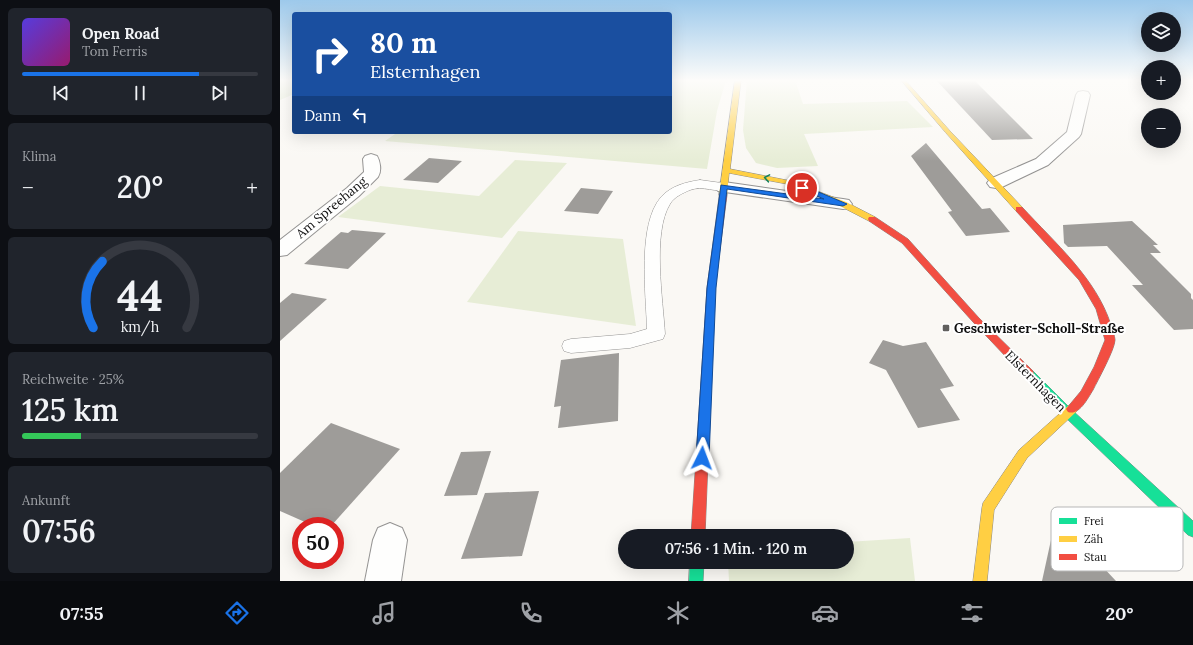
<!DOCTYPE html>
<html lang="de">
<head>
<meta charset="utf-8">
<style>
	:root { --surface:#171b24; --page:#20242c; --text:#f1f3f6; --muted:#9ea1a6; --line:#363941; --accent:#1a73e8 }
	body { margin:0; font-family:Lora,serif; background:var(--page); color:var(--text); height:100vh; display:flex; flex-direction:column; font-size:15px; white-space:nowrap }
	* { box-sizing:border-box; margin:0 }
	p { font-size:13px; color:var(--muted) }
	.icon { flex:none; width:22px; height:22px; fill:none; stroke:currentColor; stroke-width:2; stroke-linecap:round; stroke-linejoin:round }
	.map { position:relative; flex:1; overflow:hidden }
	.side { display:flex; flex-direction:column; gap:8px; padding:8px; background:#0d0f14; width:280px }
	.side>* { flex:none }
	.hud { position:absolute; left:12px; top:12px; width:380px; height:122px; border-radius:4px; box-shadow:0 4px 16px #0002; background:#1a4fa0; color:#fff; overflow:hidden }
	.buttons { position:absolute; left:861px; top:12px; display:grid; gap:8px }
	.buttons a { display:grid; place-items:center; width:40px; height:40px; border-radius:50%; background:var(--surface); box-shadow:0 4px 16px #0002; font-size:20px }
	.speed { position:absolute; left:12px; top:517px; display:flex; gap:8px; font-size:20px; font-weight:700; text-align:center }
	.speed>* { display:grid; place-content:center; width:52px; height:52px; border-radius:50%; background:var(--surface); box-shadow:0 4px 16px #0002; line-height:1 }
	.speed .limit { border:6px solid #d22; background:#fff; color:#111 }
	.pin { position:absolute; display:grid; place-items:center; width:34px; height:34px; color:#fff; margin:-17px; border:2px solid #fff; border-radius:50%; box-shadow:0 1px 4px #0007 }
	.me { position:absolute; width:44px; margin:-22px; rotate:3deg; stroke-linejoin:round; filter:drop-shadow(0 0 3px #0008) }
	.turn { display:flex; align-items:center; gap:14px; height:84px; padding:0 12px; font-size:18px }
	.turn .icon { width:52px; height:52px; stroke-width:2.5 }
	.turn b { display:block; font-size:28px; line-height:34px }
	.then { display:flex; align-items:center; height:38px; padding:0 12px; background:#0003; gap:8px; font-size:15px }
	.big { font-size:30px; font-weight:600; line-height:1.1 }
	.side .card { flex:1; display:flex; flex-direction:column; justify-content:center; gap:6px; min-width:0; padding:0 14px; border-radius:6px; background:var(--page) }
	.side .dial { align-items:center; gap:0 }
	.dial svg { height:104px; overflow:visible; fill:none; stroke:var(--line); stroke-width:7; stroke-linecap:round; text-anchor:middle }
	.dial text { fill:var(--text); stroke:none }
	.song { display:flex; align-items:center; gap:12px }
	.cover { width:48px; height:48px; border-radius:6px; background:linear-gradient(135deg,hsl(250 70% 55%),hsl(320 70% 35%)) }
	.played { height:4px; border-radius:2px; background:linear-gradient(90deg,var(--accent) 75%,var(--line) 75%) }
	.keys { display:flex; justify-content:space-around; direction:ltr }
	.heat { display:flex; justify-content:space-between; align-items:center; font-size:22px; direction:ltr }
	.charge { height:6px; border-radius:3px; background:linear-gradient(90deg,#34c759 25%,var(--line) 0) }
	.trip { position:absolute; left:338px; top:529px; width:236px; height:40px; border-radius:20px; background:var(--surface); box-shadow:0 4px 16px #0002; font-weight:600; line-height:40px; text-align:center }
	.tab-bar { display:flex; height:64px; justify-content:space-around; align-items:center; background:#090b0e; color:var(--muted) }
	.tab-bar .icon { width:28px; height:28px }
	.tab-bar .active { color:var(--accent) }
	.tab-bar b { font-size:18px; color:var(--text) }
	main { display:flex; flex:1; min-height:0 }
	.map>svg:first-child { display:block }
</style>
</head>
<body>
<main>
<section class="side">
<div class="card">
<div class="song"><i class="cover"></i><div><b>Open Road</b><p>Tom Ferris</p></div></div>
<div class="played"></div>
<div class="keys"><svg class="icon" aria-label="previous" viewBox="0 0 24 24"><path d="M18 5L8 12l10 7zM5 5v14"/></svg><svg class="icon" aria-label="pause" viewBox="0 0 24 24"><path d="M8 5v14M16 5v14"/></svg><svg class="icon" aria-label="next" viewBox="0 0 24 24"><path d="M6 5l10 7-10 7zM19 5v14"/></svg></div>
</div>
<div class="card"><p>Klima</p>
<div class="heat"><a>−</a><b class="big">20°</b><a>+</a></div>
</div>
<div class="card dial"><svg viewBox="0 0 100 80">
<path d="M14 69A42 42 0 1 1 86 69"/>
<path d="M14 69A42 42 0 0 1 21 18" stroke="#1a73e8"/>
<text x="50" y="56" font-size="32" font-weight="700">44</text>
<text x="50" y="72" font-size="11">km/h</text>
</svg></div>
<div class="card"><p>Reichweite · 25%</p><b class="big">125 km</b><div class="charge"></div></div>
<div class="card"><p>Ankunft</p><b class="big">07:56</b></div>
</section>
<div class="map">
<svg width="913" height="581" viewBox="0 0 913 581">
	<rect width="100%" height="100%" fill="#faf8f4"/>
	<g fill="#e7edd6">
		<path d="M390 80H446L437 111 427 169 105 141 118 132H390Z"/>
		<path d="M467 80H515L523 104 627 101 653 127 524 134 538 166 497 168 476 163 466 148 463 130Z"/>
		<path d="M235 160 287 163 222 238 58 217 100 186 199 196Z"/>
		<path d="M238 231 343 239 356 326 187 302Z"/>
		<path d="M630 538 635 581H449L448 562H567V542Z"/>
	</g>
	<path fill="#d9e4c5" d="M0 80H14V94L0 100Z"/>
	<g fill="#9e9c99">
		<path d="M656 80H694L753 139 712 140Z"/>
		<path d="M646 143 702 209 710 208 730 232 686 236 668 212 672 211 631 156Z"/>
		<path d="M149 158 182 161 158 183 123 180Z"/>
		<path d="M301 188 333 191 318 214 284 211Z"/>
		<path d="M852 221 878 245H873L881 253H870L911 294V298L913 300V329L894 330 852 285H863L827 246 788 247 784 243 783 225Z"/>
		<path d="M72 230 106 233 68 269 24 264 61 232 68 233Z"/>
		<path d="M12 293 47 299 0 341V303Z"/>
		<path d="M603 340 623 346 646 342 674 386 660 389 680 420 638 428 606 370 589 363Z"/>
		<path d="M339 353 338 421 278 428 281 406 274 407 281 360Z"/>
		<path d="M51 423 120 449 51 526H34L0 511V473Z"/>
		<path d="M211 451 197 495 164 496 181 452Z"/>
		<path d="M259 491 242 556 181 559 205 493Z"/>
		<path d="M776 517 836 581H762Z"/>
	</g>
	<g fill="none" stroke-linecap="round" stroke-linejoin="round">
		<g stroke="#949392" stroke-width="1">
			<path id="lane" d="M420 180 449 184 451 187 449 190C436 193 423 185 410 190 403 193 394 197 390 204 372 233 383 300 385 334L383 339 350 348 291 353 284 351 282 346 284 341 291 339 350 334 367 329C366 294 357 225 381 197 391 186 406 182 420 180Z"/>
		</g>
		<g stroke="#949392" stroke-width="2">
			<g id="street">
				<path d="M803 91 808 92 810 95 801 134 799 137 768 165 722 187 716 188 710 187 707 183 710 179 756 159 787 132 796 95 798 92Z"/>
				<path d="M91 154 97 156C100 161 102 171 98 177L79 196 7 255 0 256V240L67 188 84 172 83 159 85 156Z"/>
				<path d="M444 182 563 199 569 200 572 204 569 208 563 209 438 191 435 187 438 183Z"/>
				<path d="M110 523 122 528 127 540 121 581H85L93 540 98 528Z"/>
			</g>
		</g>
		<g stroke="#8b8a88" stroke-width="1">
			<g id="fast">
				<path d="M749 370 753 371 792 410 913 521V537L908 535 784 416 745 377 744 374 745 371Z"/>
				<path d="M410 562H424L423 581H409Z"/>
			</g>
		</g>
		<g stroke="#8b8a88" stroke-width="1">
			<g id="slow">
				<path d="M455 80H461L450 169 511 181 566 202 595 217 596 219 595 221H589L560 206 507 184 449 173 447 195 443 197H440L439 195Z"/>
				<path d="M621 80H625L670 131 742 207V211H736L666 133Z"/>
				<path d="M792 404 796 406 798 409 796 412 747 458 714 510 707 581H693L702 508 703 503 739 450 788 406Z"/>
			</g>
		</g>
		<g stroke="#8b8a88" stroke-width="1">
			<g id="jam">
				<path d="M440 193H443L447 195 435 288 425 536H411L427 288Z"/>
				<path d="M736 207H742C775 243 816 278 831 325 832 329 835 336 835 340 835 349 818 380 813 390 808 398 799 416 788 412L786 409 801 391 814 367 825 340 816 309 799 280 736 211Z"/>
				<path d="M589 217H595L628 239 699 318 753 371 754 374 753 377 749 378 745 377 693 322 622 243 589 221 588 219Z"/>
			</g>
		</g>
		<use href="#lane" fill="#fefefd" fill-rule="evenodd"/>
		<use href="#street" fill="#fefefd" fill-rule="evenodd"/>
		<use href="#fast" fill="#16e098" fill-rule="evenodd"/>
		<use href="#slow" fill="#ffcf43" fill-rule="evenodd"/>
		<use href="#jam" fill="#f24e42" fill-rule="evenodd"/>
	</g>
	<defs><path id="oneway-chevron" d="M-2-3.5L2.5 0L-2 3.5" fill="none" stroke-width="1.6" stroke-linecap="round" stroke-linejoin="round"/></defs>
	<use stroke="#12825a" href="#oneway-chevron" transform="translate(487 178) rotate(-170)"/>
	<linearGradient id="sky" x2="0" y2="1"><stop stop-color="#9dc9eb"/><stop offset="0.5" stop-color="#fdfcfa"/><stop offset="1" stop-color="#fdfcfa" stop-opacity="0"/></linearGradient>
	<rect width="913" height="161" fill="url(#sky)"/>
	<path fill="#1a73e8" stroke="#114b97" d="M441 185 544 199 520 189V186L522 185 567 204 563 206 447 189 436 288 429 458 427 463 422 464 418 463 416 458 427 288Z"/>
	<rect fill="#61605e" stroke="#fff" stroke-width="1.5" x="662" y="324" width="8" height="8" rx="2"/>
	<g text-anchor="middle" stroke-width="4" stroke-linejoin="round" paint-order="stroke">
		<g font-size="13" fill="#0e0e0e" stroke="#fff">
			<text transform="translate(51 207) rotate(-40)" y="5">Am Spreehang</text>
			<text transform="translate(756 381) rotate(45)" y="5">Elsternhagen</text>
		</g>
		<g font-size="13" font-weight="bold" fill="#0e0e0e" stroke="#fff" text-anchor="start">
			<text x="674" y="333">Geschwister-Scholl-Straße</text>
		</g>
	</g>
	<rect x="771" y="507" width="132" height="64" rx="6" fill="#fff" stroke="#b7b7b7" stroke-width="1"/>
	<rect x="779" y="518" width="18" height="6" fill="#16e098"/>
	<rect x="779" y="536" width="18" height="6" fill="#ffcf43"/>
	<rect x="779" y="554" width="18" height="6" fill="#f24e42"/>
	<g font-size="11" fill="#0e0e0e">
		<text x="804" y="525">Frei</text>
		<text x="804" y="543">Zäh</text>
		<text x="804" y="561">Stau</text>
	</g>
</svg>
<div class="buttons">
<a><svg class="icon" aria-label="layers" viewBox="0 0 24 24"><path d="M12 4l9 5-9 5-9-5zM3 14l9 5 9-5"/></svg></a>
<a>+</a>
<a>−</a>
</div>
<div class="speed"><div class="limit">50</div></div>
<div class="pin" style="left:522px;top:188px;background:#d93025"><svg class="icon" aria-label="arrive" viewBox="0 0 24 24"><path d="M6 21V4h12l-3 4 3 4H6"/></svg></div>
<svg class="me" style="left:422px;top:458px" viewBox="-20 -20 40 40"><path d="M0-17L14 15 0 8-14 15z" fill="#1a73e8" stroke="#fff" stroke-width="4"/></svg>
<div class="trip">07:56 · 1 Min. · 120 m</div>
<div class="hud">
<div class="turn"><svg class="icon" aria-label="right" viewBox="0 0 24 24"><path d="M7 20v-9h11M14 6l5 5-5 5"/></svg><div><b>80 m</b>Elsternhagen</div></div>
<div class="then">Dann<svg class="icon" aria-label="left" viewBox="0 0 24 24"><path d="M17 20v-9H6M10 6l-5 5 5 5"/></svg></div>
</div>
</div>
</main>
<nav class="tab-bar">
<b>07:55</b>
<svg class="icon active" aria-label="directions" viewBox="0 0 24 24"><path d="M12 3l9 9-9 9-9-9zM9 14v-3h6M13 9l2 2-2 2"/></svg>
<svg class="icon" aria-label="music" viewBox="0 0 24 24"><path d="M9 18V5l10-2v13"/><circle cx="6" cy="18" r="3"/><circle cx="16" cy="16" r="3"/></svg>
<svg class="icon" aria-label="phone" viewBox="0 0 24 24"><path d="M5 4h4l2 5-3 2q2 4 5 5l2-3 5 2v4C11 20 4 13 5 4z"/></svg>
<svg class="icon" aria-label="climate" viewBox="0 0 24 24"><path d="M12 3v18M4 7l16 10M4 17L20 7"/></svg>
<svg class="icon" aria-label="car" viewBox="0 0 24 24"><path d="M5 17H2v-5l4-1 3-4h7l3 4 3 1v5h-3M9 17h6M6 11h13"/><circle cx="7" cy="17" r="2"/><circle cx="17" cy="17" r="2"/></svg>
<svg class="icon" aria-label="filters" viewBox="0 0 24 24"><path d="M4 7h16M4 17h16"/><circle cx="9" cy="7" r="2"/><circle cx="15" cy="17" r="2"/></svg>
<b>20°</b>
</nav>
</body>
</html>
